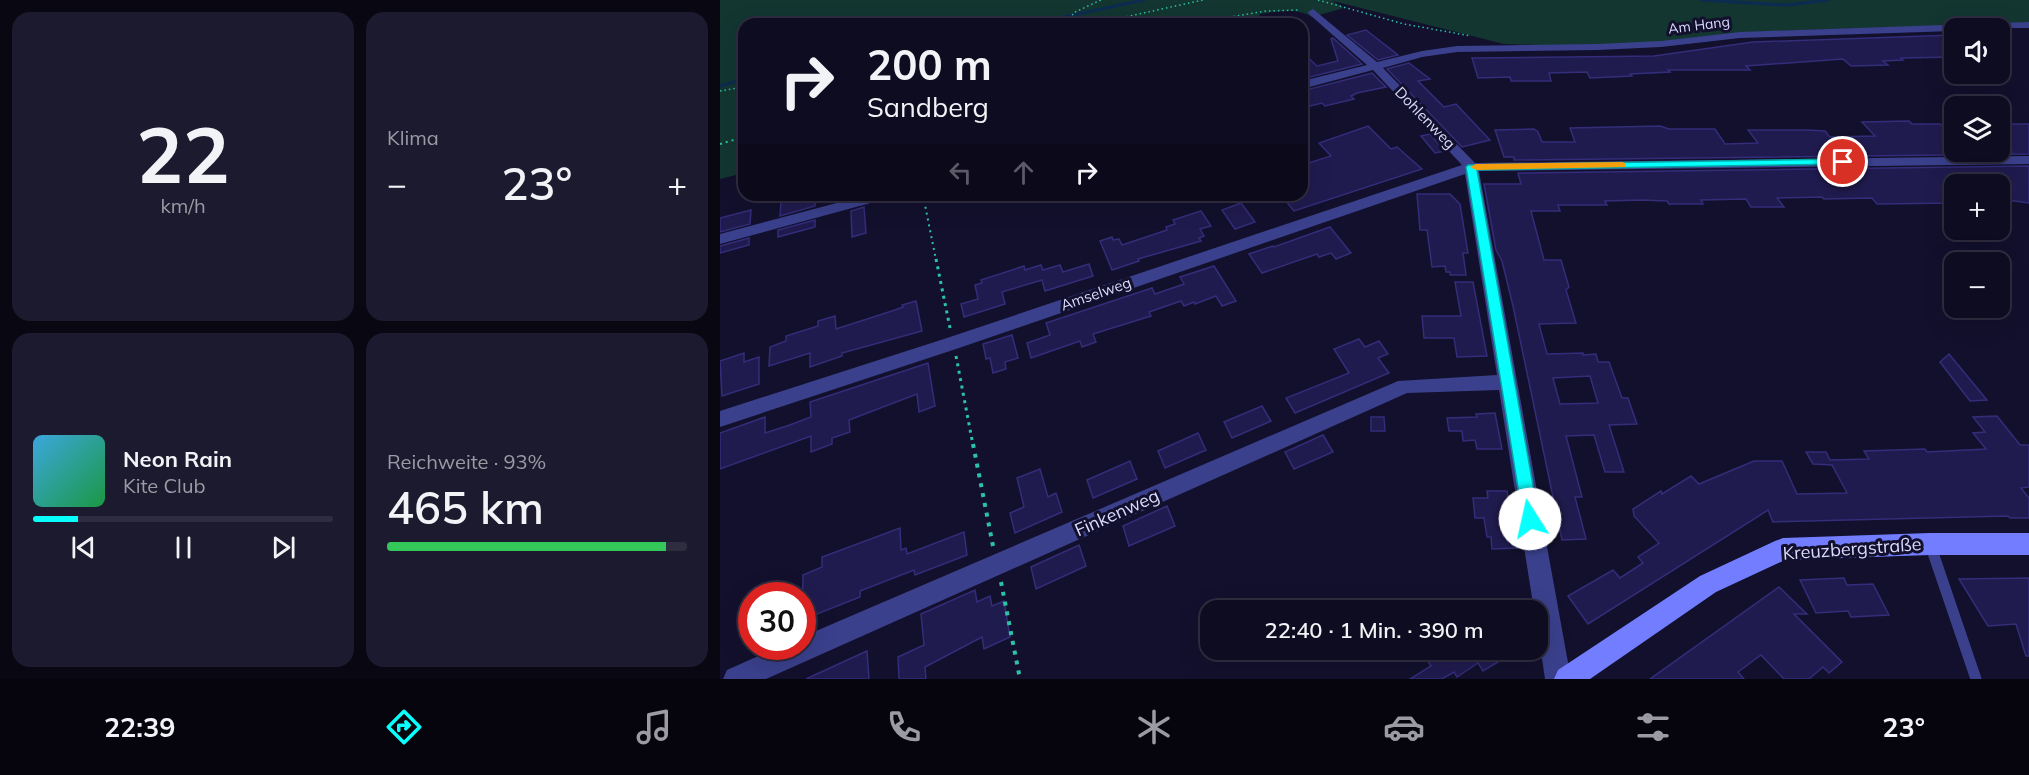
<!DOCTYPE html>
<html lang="de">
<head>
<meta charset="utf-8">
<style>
	:root { --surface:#0e0c21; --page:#1c1a2e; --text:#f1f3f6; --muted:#9b9ba5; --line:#2e2c3f; --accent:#07fffd }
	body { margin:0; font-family:Mulish,sans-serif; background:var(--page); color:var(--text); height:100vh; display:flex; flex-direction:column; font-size:22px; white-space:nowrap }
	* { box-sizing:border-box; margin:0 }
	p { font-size:20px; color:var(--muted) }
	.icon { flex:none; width:33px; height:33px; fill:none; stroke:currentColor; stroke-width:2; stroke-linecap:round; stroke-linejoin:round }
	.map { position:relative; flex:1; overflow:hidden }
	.details { display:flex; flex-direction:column; gap:12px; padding:12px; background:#080712; width:720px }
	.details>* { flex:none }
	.guide { position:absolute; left:18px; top:18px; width:570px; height:183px; border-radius:18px; box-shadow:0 6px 24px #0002,0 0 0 2px var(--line); background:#0e0c21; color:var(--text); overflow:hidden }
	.controls { position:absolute; left:1224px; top:18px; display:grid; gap:12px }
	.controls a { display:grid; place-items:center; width:66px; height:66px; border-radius:12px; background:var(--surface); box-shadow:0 6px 24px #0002,0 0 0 2px var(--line); font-size:30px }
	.speed { position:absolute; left:18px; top:582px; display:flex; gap:12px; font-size:30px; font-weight:700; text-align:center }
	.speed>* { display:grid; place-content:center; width:78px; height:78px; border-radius:50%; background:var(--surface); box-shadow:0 6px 24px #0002,0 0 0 2px var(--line); line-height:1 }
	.speed .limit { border:9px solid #d22; background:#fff; color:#111 }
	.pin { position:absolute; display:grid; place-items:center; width:51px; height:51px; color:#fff; margin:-26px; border:3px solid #fff; border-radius:50%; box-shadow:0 2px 6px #0007 }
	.me { position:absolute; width:66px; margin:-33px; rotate:350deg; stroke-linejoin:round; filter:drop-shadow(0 0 4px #0008) }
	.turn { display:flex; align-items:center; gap:21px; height:126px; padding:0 30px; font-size:27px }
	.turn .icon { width:78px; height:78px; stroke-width:2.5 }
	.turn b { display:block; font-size:42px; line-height:51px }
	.lanes { display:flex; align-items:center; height:57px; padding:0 30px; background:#0003; justify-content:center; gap:30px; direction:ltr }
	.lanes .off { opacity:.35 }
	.big { font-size:45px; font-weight:600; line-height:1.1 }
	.details .widget { flex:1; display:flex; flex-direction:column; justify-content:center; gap:9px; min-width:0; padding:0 21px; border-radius:18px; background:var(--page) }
	.details .dial { align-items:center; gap:0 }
	.dial b { font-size:78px; line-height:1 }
	.song { display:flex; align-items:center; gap:18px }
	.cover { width:72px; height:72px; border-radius:9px; background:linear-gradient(135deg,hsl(200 70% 55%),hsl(140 70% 35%)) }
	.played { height:6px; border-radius:3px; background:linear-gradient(90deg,var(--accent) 15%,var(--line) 15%) }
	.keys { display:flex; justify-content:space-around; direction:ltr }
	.heat { display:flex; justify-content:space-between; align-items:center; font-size:33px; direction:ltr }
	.charge { height:9px; border-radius:4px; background:linear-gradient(90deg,#34c759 93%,var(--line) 0) }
	.details .tiles { flex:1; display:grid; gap:12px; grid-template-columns:repeat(2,1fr) }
	.trip { position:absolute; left:480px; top:600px; width:348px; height:60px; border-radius:18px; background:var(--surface); box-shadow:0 6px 24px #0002,0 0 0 2px var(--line); font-weight:600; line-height:60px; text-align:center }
	.menu { display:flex; height:96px; justify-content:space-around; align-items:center; background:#06050d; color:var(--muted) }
	.menu .icon { width:42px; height:42px }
	.menu .current { color:var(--accent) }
	.menu b { font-size:27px; color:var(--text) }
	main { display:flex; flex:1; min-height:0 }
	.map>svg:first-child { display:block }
</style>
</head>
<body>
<main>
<section class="details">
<div class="tiles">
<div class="widget dial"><b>22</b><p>km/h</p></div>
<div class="widget"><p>Klima</p>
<div class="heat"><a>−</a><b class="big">23°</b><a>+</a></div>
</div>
<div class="widget">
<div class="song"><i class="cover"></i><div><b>Neon Rain</b><p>Kite Club</p></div></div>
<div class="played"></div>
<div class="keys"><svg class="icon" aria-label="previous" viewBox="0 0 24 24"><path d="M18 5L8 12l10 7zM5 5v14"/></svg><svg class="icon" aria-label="pause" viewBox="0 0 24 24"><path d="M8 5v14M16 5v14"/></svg><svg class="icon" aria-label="next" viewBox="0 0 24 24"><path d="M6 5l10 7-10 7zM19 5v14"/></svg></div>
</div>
<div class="widget"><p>Reichweite · 93%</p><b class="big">465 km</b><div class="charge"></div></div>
</div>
</section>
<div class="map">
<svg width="1309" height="679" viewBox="0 0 1309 679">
	<rect width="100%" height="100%" fill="#12102c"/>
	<path fill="#133631" d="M0 0H1309V23L1029 32 938 42 851 46 784 44 613 1 624 8 592 17C577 7 556 12 540 14L537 24H24V173L0 179Z"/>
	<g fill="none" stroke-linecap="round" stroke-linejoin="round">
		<g stroke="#0b2c50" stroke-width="3">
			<path d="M981 0 1066 5 1109 0"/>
			<path d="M310 24 424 0"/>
			<path d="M0 86 24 79"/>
		</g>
	</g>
	<g fill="#201b4e" stroke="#332d7a" stroke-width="1.5" fill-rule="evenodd">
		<path d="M646 30 678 55 658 60 627 35Z"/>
		<path d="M1234 35V57L1181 58 1183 60 1163 61 1168 65 1131 66 1123 59 1026 66 1030 70H948L950 72 910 74 912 76 870 78 867 72 829 73 831 81H791L790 77 758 78 752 58 934 56 1033 42Z"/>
		<path d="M613 38 642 64 582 79V52L597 66 618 61 611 39Z"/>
		<path d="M689 63 710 79 698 81 724 107 736 104 770 140 742 147 667 69Z"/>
		<path d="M652 73 666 87 637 93 631 96 634 99 605 106 602 103 582 108V91Z"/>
		<path d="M1189 121 1192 124H1220L1234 136V152H1292L1280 141V124H1309V154L794 160V157H784L775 130 814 129 818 132 822 142H855L850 128 940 126 949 129H995L1005 144 1038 143 1028 130H1088L1105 131 1110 137 1155 136 1142 122Z"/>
		<path d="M648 126 671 149 677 147 702 169 574 211 561 195H582V165L611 156 599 143Z"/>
		<path d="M710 134 725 151 715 153 701 136Z"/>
		<path d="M1309 166V203L1280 199V181H1231L1234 184V203L1157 204 1152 198 1104 199 1102 197 1057 198 1064 207H1031L1026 199 981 200 983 204H949L947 201 921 200 885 201 887 205H838L840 211H811L824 260H841L849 287 846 290 856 323 819 324 827 354 863 353V355L876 354 878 362H889L902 398H908L917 424 889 425 904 472H885L874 435 846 436 862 497H855L866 539 842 540 793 306 782 261 776 250 764 184H801L798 173ZM870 376 878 403 840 404 833 378Z"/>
		<path d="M697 194H730L740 204 748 253H743L746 275H730V272H726L725 266 712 267 707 230H700Z"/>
		<path d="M89 195H95V206L60 216 61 202Z"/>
		<path d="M521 203 535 222 515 229 502 210Z"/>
		<path d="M144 207 146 233 132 237 131 211Z"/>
		<path d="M31 210 30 224 0 232V218Z"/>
		<path d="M481 211 491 226 480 229 484 236 479 238 481 241 418 259 419 261 392 270 380 241 392 237 393 240 399 239 402 245 447 230 446 227 455 224 453 220Z"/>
		<path d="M95 220V227L58 237V230Z"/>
		<path d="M610 227 631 253 616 259 611 253 599 257 597 254 542 273 529 254 553 246 554 247Z"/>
		<path d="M29 238V245L0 253V246Z"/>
		<path d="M369 264 373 276 325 291 322 280 282 292 285 304 244 317 241 304 258 299 255 285 262 283 261 280 304 266 305 270 321 265 323 270 340 265 343 272Z"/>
		<path d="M494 266 516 301 502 306 496 296 475 304 474 302 464 306 461 301 429 312 431 316 373 334 376 342 362 347 360 341 311 358 307 343 330 335 326 323 432 288 435 294 464 284 460 277Z"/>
		<path d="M735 282H753L767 356 737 357 734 338H704L702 316H741Z"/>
		<path d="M196 301 202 331 122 353V356L90 367V353L49 366 50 347 66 341V336L98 326V321L115 316 116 329 175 310 183 307 182 305Z"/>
		<path d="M292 335 298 358 285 362 286 369 273 373 270 358 266 359 263 344Z"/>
		<path d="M639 339 645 347 659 341 668 354 658 358 669 373 575 413 566 398 629 373 614 349Z"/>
		<path d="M24 353V362L39 357V384L2 396 0 361Z"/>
		<path d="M1229 354 1267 400 1250 401 1220 362Z"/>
		<path d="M208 363 215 406 199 412 197 394 129 420 130 432 112 438V444L91 452V436L0 469V433L45 417V433L67 426 91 417 90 402Z"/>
		<path d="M542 406 551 421 512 438 504 422Z"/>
		<path d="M775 413 782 449H757L755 440 743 441 742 431H729L727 418 757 417 756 414Z"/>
		<path d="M1277 416 1300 445H1309V487L1301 488 1309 498V518H1290L1288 516 1053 522 1048 510 868 624 848 596 893 570 900 578 923 563 918 557 939 543 914 516 913 509 941 491 942 494 971 476 979 484 1034 461H1062L1077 494 1127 493 1112 465 1093 464 1086 452H1106L1110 460 1149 459 1144 451 1205 449 1207 452 1266 449 1253 433 1265 432 1253 417Z"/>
		<path d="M651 417H664L665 431H651Z"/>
		<path d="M478 433 486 450 445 468 438 451Z"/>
		<path d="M603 435 613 452 574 469 565 452Z"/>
		<path d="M410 461 417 479 373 498 367 480Z"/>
		<path d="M320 469 328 497 336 493 342 512 295 533 290 513 304 507 297 478Z"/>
		<path d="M767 491H787L797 548 772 549 771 537H767L764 518H755L753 498H768Z"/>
		<path d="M447 506 455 526 409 546 403 526Z"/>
		<path d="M180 528 181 550 186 548 187 554 244 532 247 555 195 575 194 570 140 591V597L82 620 83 575 102 567V557Z"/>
		<path d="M359 545 366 566 316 589 311 567Z"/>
		<path d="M1124 578 1127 585 1153 584 1169 615 1131 617 1128 611 1096 613 1080 580Z"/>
		<path d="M1309 578V656H1306L1296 624 1268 626 1239 579Z"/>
		<path d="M1059 587 1087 614H1074L1122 662 1109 673 1103 667 1089 679H1064L1041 655 1018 672 1024 679H930Z"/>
		<path d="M255 590 257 602 270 596 272 606 284 601 290 637 264 649 262 637 205 667 206 679H179L178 657 204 645 201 614Z"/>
		<path d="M701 650H798L763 671 758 663 737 677 734 672 722 679H690L711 666Z"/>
		<path d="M147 651 149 679H86Z"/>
	</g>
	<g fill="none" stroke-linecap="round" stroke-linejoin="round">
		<g stroke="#2cc2a8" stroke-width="1.5" stroke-dasharray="1.5 3" stroke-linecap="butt">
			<path d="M598 0 684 24 751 36"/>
			<path d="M350 24 353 13 381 0"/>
			<path d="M353 24 387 21 483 0"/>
			<path d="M469 24 546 11 580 10"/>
			<path d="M0 91 24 87"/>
		</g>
		<g stroke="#2cc2a8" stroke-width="2" stroke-dasharray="2 4" stroke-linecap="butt">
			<path d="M0 144 24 137"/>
			<path d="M203 195 216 260"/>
		</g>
		<g stroke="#2cc2a8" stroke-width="3" stroke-dasharray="3 4.5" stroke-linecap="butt">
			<path d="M216 259 230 328"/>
			<path d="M236 356 253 445"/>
		</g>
		<g stroke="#2cc2a8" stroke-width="4" stroke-dasharray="4 6" stroke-linecap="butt">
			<path d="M253 444 273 546"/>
			<path d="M281 582 300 679"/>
		</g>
		<path stroke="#3a408c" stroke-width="11" d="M1210 544 1256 679"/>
		<g fill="#3a408c" fill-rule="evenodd">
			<path d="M593 9 657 62 702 51 737 46 878 44 941 41 1020 32 1309 22V28H1234V31L1020 38 941 47 878 50 737 52 702 57 663 68 755 163 1309 156V164L759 171 851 679H825L818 632V610H814L779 390 687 393 46 679H3L7 670 61 646H82V637L678 381 777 375 745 174 239 348 0 427V411L227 338 742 165 653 70 582 89V81L647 65 589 14 588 12Z"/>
			<path d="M147 195H171L169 198 0 244V234Z"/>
		</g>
		<path fill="#727eff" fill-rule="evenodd" d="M1210 533H1309V555H1210L1065 560 996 592 870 679H834L838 670 980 576 1055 541 1063 538Z"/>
	</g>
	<path fill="#07fffd" stroke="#05a6a4" stroke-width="1.5" d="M1123 159 1127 160V164L757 170 819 519 816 525 810 527 804 525 746 167 748 165Z"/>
	<path fill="#f59e0b" d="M902 162 905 163V167L756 170 750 167 756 164Z"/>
	<g text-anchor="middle" stroke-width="6" stroke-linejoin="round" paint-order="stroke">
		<g font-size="14" fill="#dbdbff" stroke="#12102c">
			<text transform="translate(979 25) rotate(-7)" y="5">Am Hang</text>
		</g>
		<g font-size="15" fill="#dbdbff" stroke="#12102c">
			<text transform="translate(705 118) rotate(46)" y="5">Dohlenweg</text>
			<text transform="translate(376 294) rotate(-19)" y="5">Amselweg</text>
		</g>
		<g font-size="18" fill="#dbdbff" stroke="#12102c">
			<text transform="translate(397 513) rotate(-24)" y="6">Finkenweg</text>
			<text transform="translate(1132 549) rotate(-4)" y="6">Kreuzbergstraße</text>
		</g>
	</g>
</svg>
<div class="controls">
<a><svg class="icon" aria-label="sound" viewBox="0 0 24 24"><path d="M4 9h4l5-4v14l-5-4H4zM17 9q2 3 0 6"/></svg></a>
<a><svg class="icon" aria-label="layers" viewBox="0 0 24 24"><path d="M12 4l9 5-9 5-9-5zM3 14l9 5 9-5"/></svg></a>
<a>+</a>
<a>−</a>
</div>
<div class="speed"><div class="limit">30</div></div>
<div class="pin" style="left:1123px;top:162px;background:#d93025"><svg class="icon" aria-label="arrive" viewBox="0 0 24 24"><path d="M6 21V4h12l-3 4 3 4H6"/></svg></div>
<svg class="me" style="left:810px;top:519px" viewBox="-20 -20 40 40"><circle r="19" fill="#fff"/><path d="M0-13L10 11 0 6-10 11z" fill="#07fffd"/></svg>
<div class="trip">22:40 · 1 Min. · 390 m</div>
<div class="guide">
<div class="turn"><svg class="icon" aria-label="right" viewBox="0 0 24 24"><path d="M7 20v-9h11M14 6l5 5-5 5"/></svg><div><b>200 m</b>Sandberg</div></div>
<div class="lanes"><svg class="icon off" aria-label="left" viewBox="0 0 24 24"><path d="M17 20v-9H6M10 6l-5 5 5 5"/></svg><svg class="icon off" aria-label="ahead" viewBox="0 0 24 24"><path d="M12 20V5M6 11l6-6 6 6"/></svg><svg class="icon" aria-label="right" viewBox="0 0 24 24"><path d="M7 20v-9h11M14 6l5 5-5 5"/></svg></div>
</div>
</div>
</main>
<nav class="menu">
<b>22:39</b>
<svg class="icon current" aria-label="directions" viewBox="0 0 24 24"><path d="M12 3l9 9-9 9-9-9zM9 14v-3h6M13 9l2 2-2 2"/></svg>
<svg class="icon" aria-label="music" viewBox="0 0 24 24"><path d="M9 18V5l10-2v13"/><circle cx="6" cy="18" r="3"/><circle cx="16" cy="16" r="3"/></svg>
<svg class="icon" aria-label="phone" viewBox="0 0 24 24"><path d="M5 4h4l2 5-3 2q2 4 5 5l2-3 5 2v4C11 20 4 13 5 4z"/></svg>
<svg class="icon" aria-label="climate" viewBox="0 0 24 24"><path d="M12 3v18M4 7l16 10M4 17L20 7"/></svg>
<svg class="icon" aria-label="car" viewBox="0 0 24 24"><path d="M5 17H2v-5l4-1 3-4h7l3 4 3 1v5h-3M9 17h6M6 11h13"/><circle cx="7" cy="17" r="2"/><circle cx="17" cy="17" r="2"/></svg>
<svg class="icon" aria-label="filters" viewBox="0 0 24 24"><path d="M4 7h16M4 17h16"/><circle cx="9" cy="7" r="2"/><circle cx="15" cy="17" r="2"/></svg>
<b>23°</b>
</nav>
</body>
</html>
